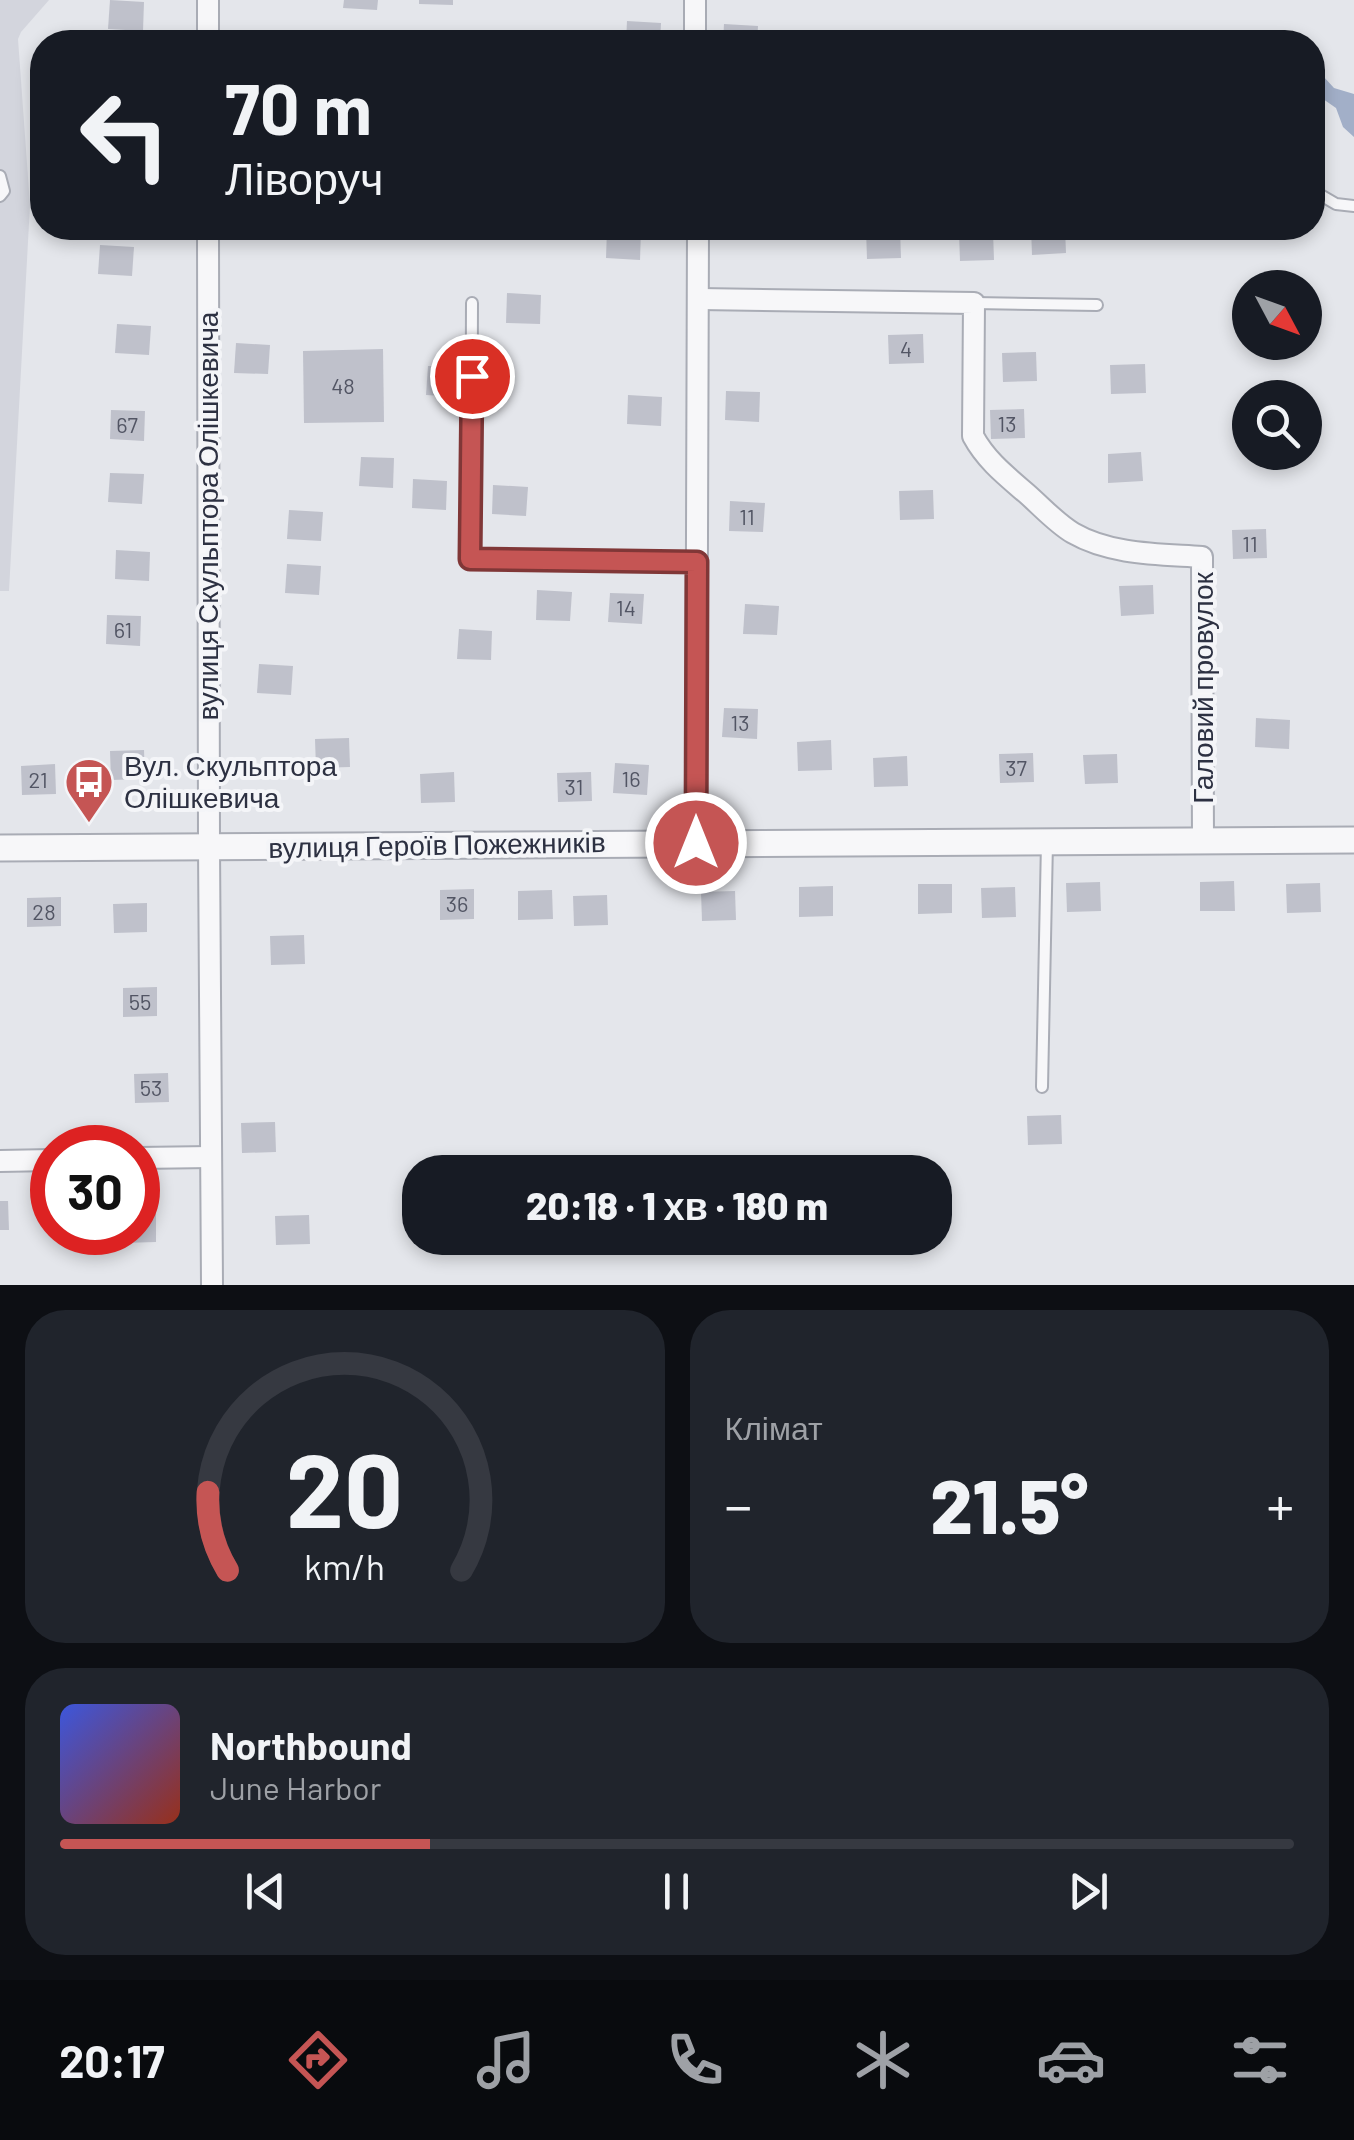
<!DOCTYPE html>
<html lang="uk">
<head>
<meta charset="utf-8">
<style>
	:root { --surface:#171b24; --page:#20242c; --text:#f1f3f6; --muted:#9ea1a6; --line:#363941; --accent:#c55554 }
	body { margin:0; font-family:Barlow,sans-serif; background:var(--page); color:var(--text); height:100vh; display:flex; flex-direction:column; font-size:38px; white-space:nowrap }
	* { box-sizing:border-box; margin:0 }
	p { font-size:32px; color:var(--muted) }
	.icon { flex:none; width:55px; height:55px; fill:none; stroke:currentColor; stroke-width:2; stroke-linecap:round; stroke-linejoin:round }
	.map { position:relative; height:1285px; overflow:hidden }
	.sheet { display:flex; flex-direction:column; gap:25px; padding:25px; background:#0d0f14; flex:1 }
	.sheet>* { flex:none }
	.top-card { position:absolute; left:30px; top:30px; width:1295px; height:210px; border-radius:40px; box-shadow:0 5px 15px #0003; background:#171b24; color:var(--text); overflow:hidden }
	.needle { width:65px; rotate:131deg }
	.buttons { position:absolute; left:1232px; top:270px; display:grid; gap:20px }
	.buttons a { display:grid; place-items:center; width:90px; height:90px; border-radius:50%; background:var(--surface); box-shadow:0 5px 15px #0003; font-size:50px }
	.speed { position:absolute; left:30px; top:1125px; display:flex; gap:20px; font-size:50px; font-weight:700; text-align:center }
	.speed>* { display:grid; place-content:center; width:130px; height:130px; border-radius:50%; background:var(--surface); box-shadow:0 5px 15px #0003; line-height:1 }
	.speed .limit { border:15px solid #d22; background:#fff; color:#111 }
	.pin { position:absolute; display:grid; place-items:center; width:85px; height:85px; color:#fff; margin:-42px; border:5px solid #fff; border-radius:50%; box-shadow:0 2px 10px #0007 }
	.me { position:absolute; width:110px; margin:-55px; rotate:0deg; stroke-linejoin:round; filter:drop-shadow(0 0 8px #0008) }
	.turn { display:flex; align-items:center; gap:35px; height:210px; padding:0 30px; font-size:45px }
	.turn .icon { width:130px; height:130px; stroke-width:2.5 }
	.turn b { display:block; font-size:70px; line-height:85px }
	.big { font-size:75px; font-weight:800; line-height:1.1 }
	.sheet .widget { flex:1; display:flex; flex-direction:column; justify-content:center; gap:15px; min-width:0; padding:0 35px; border-radius:40px; background:var(--page) }
	.sheet .dial { align-items:center; gap:0 }
	.dial svg { height:260px; overflow:visible; fill:none; stroke:var(--line); stroke-width:7; stroke-linecap:round; text-anchor:middle }
	.dial text { fill:var(--text); stroke:none }
	.song { display:flex; align-items:center; gap:30px }
	.cover { width:120px; height:120px; border-radius:15px; background:linear-gradient(135deg,hsl(230 70% 55%),hsl(10 70% 35%)) }
	.played { height:10px; border-radius:5px; background:linear-gradient(90deg,var(--accent) 30%,var(--line) 30%) }
	.keys { display:flex; justify-content:space-around; direction:ltr }
	.heat { display:flex; justify-content:space-between; align-items:center; font-size:55px; direction:ltr }
	.sheet .tiles { flex:1; display:grid; gap:25px; grid-template-columns:1fr 1fr }
	.widget:last-child { grid-column:span 2 }
	.trip { position:absolute; left:402px; top:1155px; width:550px; height:100px; border-radius:40px; background:var(--surface); box-shadow:0 5px 15px #0003; font-weight:800; line-height:100px; text-align:center }
	.dock { display:flex; height:160px; justify-content:space-around; align-items:center; background:#090b0e; color:var(--muted) }
	.dock .icon { width:70px; height:70px }
	.dock .current { color:var(--accent) }
	.dock b { font-size:45px; color:var(--text) }
	.map>svg:first-child { display:block }
</style>
</head>
<body>
<div class="map">
<svg width="1354" height="1285" viewBox="0 0 1354 1285">
	<rect width="100%" height="100%" fill="#e4e6eb"/>
	<path fill="#d3d5dd" d="M0 0H49L21 32 18 39 30 205 9 591H0Z"/>
	<path fill="#a2afc8" d="M1312 64 1334 88 1354 94V137L1343 127 1336 108 1313 92Z"/>
	<g fill="#bfc1cb">
		<path d="M110 0 144 2 143 31 108 29Z"/>
		<path d="M344 0H378L377 10 343 8Z"/>
		<path d="M419 0H453V5L419 4Z"/>
		<path d="M627 21 661 23 660 42H626Z"/>
		<path d="M724 24 758 26 757 42H723Z"/>
		<path d="M717 228H751V234L717 232Z"/>
		<path d="M1031 228H1065L1066 253 1032 255Z"/>
		<path d="M607 229 641 231 640 260 606 258Z"/>
		<path d="M900 229 901 258 867 259 866 230Z"/>
		<path d="M993 231 994 260 960 261 959 232Z"/>
		<path d="M100 245 134 247 132 276 98 274Z"/>
		<path d="M507 293 541 295 540 324 506 323Z"/>
		<path d="M117 324 151 326 149 355 115 353Z"/>
		<path d="M923 334 924 363 889 364 888 335Z"/>
		<path d="M236 343 270 345 268 374 234 373Z"/>
		<path d="M383 349 384 422 304 423 303 351Z"/>
		<path d="M1036 352 1037 381 1003 382 1002 353Z"/>
		<path d="M1145 364 1146 393 1111 394 1110 365Z"/>
		<path d="M428 366 462 367 460 397 426 395Z"/>
		<path d="M726 391 760 392 759 422 725 420Z"/>
		<path d="M628 395 662 397 661 426 627 424Z"/>
		<path d="M1024 409 1025 438 991 439 990 410Z"/>
		<path d="M111 410 145 411 144 441 110 439Z"/>
		<path d="M1141 452 1143 481 1108 483V454Z"/>
		<path d="M361 457 394 458 393 488 359 486Z"/>
		<path d="M110 473 144 474 142 504 108 502Z"/>
		<path d="M413 479 447 481 446 510 412 508Z"/>
		<path d="M493 485 528 487 526 516 492 514Z"/>
		<path d="M933 490 934 519 900 520 899 491Z"/>
		<path d="M730 501 765 503 763 532 729 531Z"/>
		<path d="M289 510 323 512 321 541 287 539Z"/>
		<path d="M1266 529 1267 558 1233 559 1232 530Z"/>
		<path d="M116 550 150 552 149 581 115 579Z"/>
		<path d="M287 564 321 566 319 595 285 593Z"/>
		<path d="M1153 585 1154 614 1121 616 1119 586Z"/>
		<path d="M537 590 572 592 570 621 536 620Z"/>
		<path d="M610 593 644 594 642 624 608 622Z"/>
		<path d="M745 604 779 606 777 635 743 634Z"/>
		<path d="M107 615 141 616 140 646 106 644Z"/>
		<path d="M459 629 492 631 491 660 457 659Z"/>
		<path d="M259 664 293 666 291 695 257 693Z"/>
		<path d="M724 708 758 709 757 739 722 737Z"/>
		<path d="M1256 718 1290 720 1289 749 1255 747Z"/>
		<path d="M349 738 350 767 316 768 315 739Z"/>
		<path d="M831 740 832 770 798 771 797 742Z"/>
		<path d="M144 750 145 779 111 780 110 751Z"/>
		<path d="M1033 753 1034 782 1000 783 999 754Z"/>
		<path d="M1117 754 1118 783 1085 784 1083 755Z"/>
		<path d="M907 756 908 786 874 787 873 758Z"/>
		<path d="M615 763 649 765 647 795 613 793Z"/>
		<path d="M55 764 56 794 22 795 21 766Z"/>
		<path d="M454 772 455 802 421 803 420 774Z"/>
		<path d="M591 772 592 801 558 802 557 773Z"/>
		<path d="M1234 881 1235 911H1200V882Z"/>
		<path d="M1100 882 1101 911 1067 912 1066 883Z"/>
		<path d="M1320 883 1321 912 1287 913 1286 884Z"/>
		<path d="M918 884H952V913L918 914Z"/>
		<path d="M833 886V916L799 917V887Z"/>
		<path d="M1015 887 1016 917 982 918 981 888Z"/>
		<path d="M474 889V919L440 920V890Z"/>
		<path d="M552 890 553 919 518 920V891Z"/>
		<path d="M735 891 736 920 702 921 701 892Z"/>
		<path d="M607 895 608 925 574 926 573 896Z"/>
		<path d="M61 897V926L27 927V898Z"/>
		<path d="M147 903V932L114 933 113 904Z"/>
		<path d="M304 935 305 964 271 965 270 936Z"/>
		<path d="M157 987V1016L123 1017V988Z"/>
		<path d="M168 1073 169 1102 135 1103 134 1074Z"/>
		<path d="M1061 1115 1062 1144 1028 1145 1027 1116Z"/>
		<path d="M275 1122 276 1152 242 1153 241 1123Z"/>
		<path d="M0 1201H8L9 1230H0Z"/>
		<path d="M156 1213V1242L122 1243V1232H138V1214Z"/>
		<path d="M309 1215 310 1244 276 1245 275 1216Z"/>
	</g>
	<g fill="none" stroke-linecap="round" stroke-linejoin="round">
		<g stroke="#a9acb5" stroke-width="14">
			<g id="service">
				<path d="M0 176 4 191 0 196"/>
				<path d="M1312 190 1336 204 1354 206"/>
				<path d="M472 303 471 559 697 562"/>
				<path d="M974 303 1097 305"/>
				<path d="M1042 1087 1047 842"/>
			</g>
		</g>
		<g stroke="#a9acb5" stroke-width="24">
			<g id="minor">
				<path d="M208 0V42"/>
				<path d="M695 0V42"/>
				<path d="M208 228 209 847 212 1285"/>
				<path d="M700 299 974 303 973 436C986 460 1005 475 1026 493 1041 506 1056 523 1073 533 1111 555 1160 554 1202 557L1203 840"/>
				<path d="M696 843 698 228"/>
				<path d="M138 1158 211 1157"/>
				<path d="M0 1161 52 1160"/>
			</g>
		</g>
		<g stroke="#a9acb5" stroke-width="29">
			<path id="tertiary" d="M0 848 1354 840"/>
		</g>
		<use href="#service" stroke="#f7f7f9" stroke-width="10"/>
		<use href="#minor" stroke="#f7f7f9" stroke-width="20"/>
		<use href="#tertiary" stroke="#f7f7f9" stroke-width="25"/>
	</g>
	<g fill="none" stroke-linecap="round" stroke-linejoin="round">
		<g stroke="#803737" stroke-width="25">
			<path id="route" d="M472 376 470 559 697 562 696 843"/>
		</g>
		<use href="#route" stroke="#c55554" stroke-width="18"/>
	</g>
	<defs>
		<g id="bus-pin" transform="scale(2.5)"><path d="M0 17L-7.5 6A9.5 9.5 0 1 1 7.5 6Z" fill="#c55554" stroke="#f4f5f8"/><path d="M-5-6H5V4H4V6H2V4H-2V6H-4V4H-5ZM-3.5-4V0h7V-4ZM-3.5 1.2v1.5H-2V1.2ZM2 1.2v1.5H3.5V1.2Z" fill="#fff"/></g>
	</defs>
	<g fill-rule="evenodd">
		<use href="#bus-pin" x="89" y="782"/>
	</g>
	<g text-anchor="middle" stroke-width="8" stroke-linejoin="round" paint-order="stroke">
		<g font-size="22" fill="#525564">
			<text x="906" y="357">4</text>
			<text x="343" y="394">48</text>
			<text x="1007" y="432">13</text>
			<text x="127" y="433">67</text>
			<text x="747" y="525">11</text>
			<text x="1250" y="552">11</text>
			<text x="626" y="616">14</text>
			<text x="123" y="638">61</text>
			<text x="740" y="731">13</text>
			<text x="1016" y="776">37</text>
			<text x="631" y="787">16</text>
			<text x="38" y="788">21</text>
			<text x="574" y="795">31</text>
			<text x="457" y="912">36</text>
			<text x="44" y="920">28</text>
			<text x="140" y="1010">55</text>
			<text x="151" y="1096">53</text>
		</g>
		<g font-size="28" fill="#2d3142" stroke="#f4f5f8">
			<text transform="translate(208 516) rotate(-90)" y="10">вулиця Скульптора Олішкевича</text>
			<text transform="translate(1203 688) rotate(-90)" y="10">Галовий провулок</text>
			<text transform="translate(437 845) rotate(-1)" y="10">вулиця Героїв Пожежників</text>
		</g>
		<g font-size="28" fill="#2d3142" stroke="#f4f5f8" text-anchor="start">
			<text x="124" y="776">Вул. Скульптора<tspan x="124" dy="32">Олішкевича</tspan></text>
		</g>
	</g>
</svg>
<div class="buttons">
<a><svg class="needle" viewBox="-14 -14 28 28"><path d="M0-13l5 13h-10z" fill="#e53935"/><path d="M0 13l5-13h-10z" fill="#9ea1a6"/></svg></a>
<a><svg class="icon" aria-label="search" viewBox="0 0 24 24"><circle cx="10" cy="10" r="6"/><path d="M15 15l6 6"/></svg></a>
</div>
<div class="speed"><div class="limit">30</div></div>
<div class="pin" style="left:472px;top:376px;background:#d93025"><svg class="icon" aria-label="arrive" viewBox="0 0 24 24"><path d="M6 21V4h12l-3 4 3 4H6"/></svg></div>
<svg class="me" style="left:696px;top:843px" viewBox="-20 -20 40 40"><circle r="17" fill="#c55554" stroke="#fff" stroke-width="3"/><path d="M0-11L8 9 0 5-8 9z" fill="#fff"/></svg>
<div class="trip">20:18 · 1 хв · 180 m</div>
<div class="top-card">
<div class="turn"><svg class="icon" aria-label="left" viewBox="0 0 24 24"><path d="M17 20v-9H6M10 6l-5 5 5 5"/></svg><div><b>70 m</b>Ліворуч</div></div>
</div>
</div>
<section class="sheet">
<div class="tiles">
<div class="widget dial"><svg viewBox="0 0 100 80">
<path d="M14 69A42 42 0 1 1 86 69"/>
<path d="M14 69A42 42 0 0 1 8 45" stroke="#c55554"/>
<text x="50" y="56" font-size="32" font-weight="700">20</text>
<text x="50" y="72" font-size="11">km/h</text>
</svg></div>
<div class="widget"><p>Клімат</p>
<div class="heat"><a>−</a><b class="big">21.5°</b><a>+</a></div>
</div>
<div class="widget">
<div class="song"><i class="cover"></i><div><b>Northbound</b><p>June Harbor</p></div></div>
<div class="played"></div>
<div class="keys"><svg class="icon" aria-label="previous" viewBox="0 0 24 24"><path d="M18 5L8 12l10 7zM5 5v14"/></svg><svg class="icon" aria-label="pause" viewBox="0 0 24 24"><path d="M8 5v14M16 5v14"/></svg><svg class="icon" aria-label="next" viewBox="0 0 24 24"><path d="M6 5l10 7-10 7zM19 5v14"/></svg></div>
</div>
</div>
</section>
<nav class="dock">
<b>20:17</b>
<svg class="icon current" aria-label="directions" viewBox="0 0 24 24"><path d="M12 3l9 9-9 9-9-9zM9 14v-3h6M13 9l2 2-2 2"/></svg>
<svg class="icon" aria-label="music" viewBox="0 0 24 24"><path d="M9 18V5l10-2v13"/><circle cx="6" cy="18" r="3"/><circle cx="16" cy="16" r="3"/></svg>
<svg class="icon" aria-label="phone" viewBox="0 0 24 24"><path d="M5 4h4l2 5-3 2q2 4 5 5l2-3 5 2v4C11 20 4 13 5 4z"/></svg>
<svg class="icon" aria-label="climate" viewBox="0 0 24 24"><path d="M12 3v18M4 7l16 10M4 17L20 7"/></svg>
<svg class="icon" aria-label="car" viewBox="0 0 24 24"><path d="M5 17H2v-5l4-1 3-4h7l3 4 3 1v5h-3M9 17h6M6 11h13"/><circle cx="7" cy="17" r="2"/><circle cx="17" cy="17" r="2"/></svg>
<svg class="icon" aria-label="filters" viewBox="0 0 24 24"><path d="M4 7h16M4 17h16"/><circle cx="9" cy="7" r="2"/><circle cx="15" cy="17" r="2"/></svg>
</nav>
</body>
</html>
